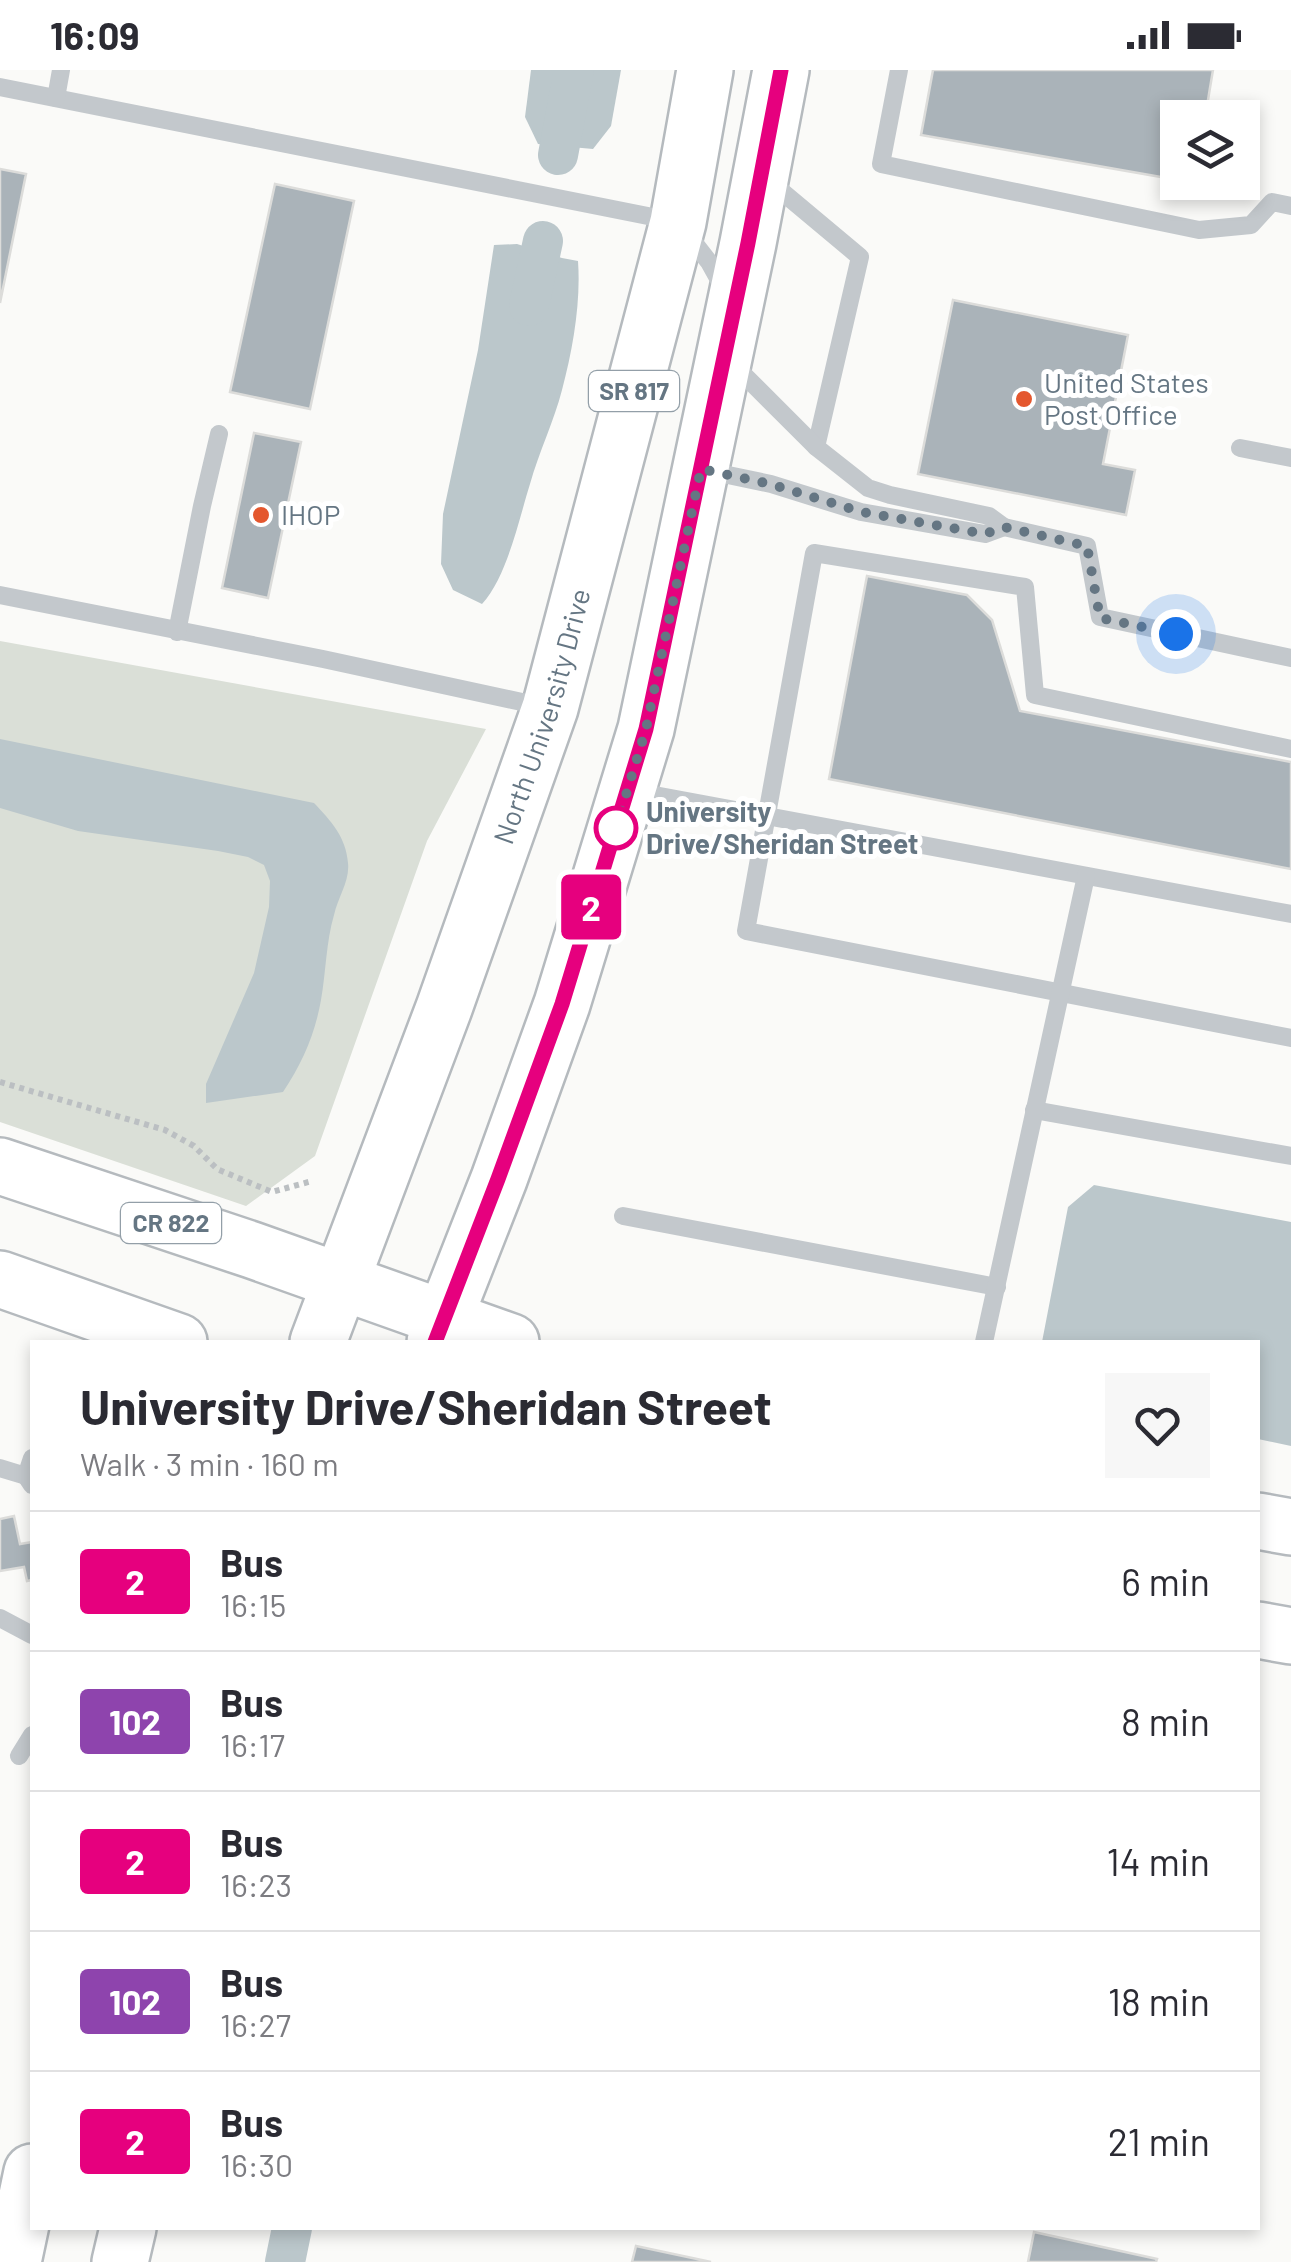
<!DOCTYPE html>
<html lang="en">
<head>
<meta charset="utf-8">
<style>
  body { margin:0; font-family:Barlow,sans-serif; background:#f7f7f7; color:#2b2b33; height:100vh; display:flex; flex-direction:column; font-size:38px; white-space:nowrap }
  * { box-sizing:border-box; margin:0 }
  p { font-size:32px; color:#7c7c81 }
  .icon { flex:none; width:55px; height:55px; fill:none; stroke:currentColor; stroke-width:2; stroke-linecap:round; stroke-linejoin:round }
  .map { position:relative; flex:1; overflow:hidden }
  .side { position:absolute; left:30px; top:1270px; width:1230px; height:890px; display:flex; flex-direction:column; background:#fff; border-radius:0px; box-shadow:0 5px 15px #0003 }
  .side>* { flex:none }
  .badge { padding:0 20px; border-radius:8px; font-size:35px; line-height:65px }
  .buttons { position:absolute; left:1160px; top:30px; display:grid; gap:20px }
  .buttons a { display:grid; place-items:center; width:100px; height:100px; border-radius:0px; background:#fff; box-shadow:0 5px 15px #0003; font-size:50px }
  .you { position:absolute; width:50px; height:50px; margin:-25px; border:8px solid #fff; border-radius:50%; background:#1a73e8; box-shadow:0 0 0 15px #1a73e833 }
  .map>.badge { position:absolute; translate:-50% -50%; box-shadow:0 0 0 5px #fff }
  .round { display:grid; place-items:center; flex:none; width:105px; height:105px; border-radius:0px; background:#f7f7f7 }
  .overview { display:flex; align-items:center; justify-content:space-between; height:170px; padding:0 50px }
  h1 { font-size:48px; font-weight:700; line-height:75px }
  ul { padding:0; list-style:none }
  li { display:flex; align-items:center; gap:30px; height:140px; padding:0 50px; border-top:2px solid #e1e1e2 }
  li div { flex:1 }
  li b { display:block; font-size:38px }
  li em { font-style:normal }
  li .badge { min-width:110px; font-weight:700; text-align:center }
  .status { display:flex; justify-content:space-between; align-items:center; height:70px; padding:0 50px; background:#fff; direction:ltr }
  .status svg { height:28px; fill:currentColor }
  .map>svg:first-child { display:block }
</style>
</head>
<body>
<div class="status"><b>16:09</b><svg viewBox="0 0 49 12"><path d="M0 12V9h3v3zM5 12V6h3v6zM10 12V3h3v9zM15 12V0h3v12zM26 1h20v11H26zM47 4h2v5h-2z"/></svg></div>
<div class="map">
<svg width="1291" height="2192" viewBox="0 0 1291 2192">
  <rect width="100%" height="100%" fill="#fafaf8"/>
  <polygon fill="#dadfd7" points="0,571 486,659 427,771 315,1086 246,1136 0,1052"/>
  <g fill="#bbc7cb">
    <polygon points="531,0 621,0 611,56 593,79 538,74 525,47"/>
    <path d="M517 174 562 188 578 191C581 232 573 279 562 320 554 351 539 382 530 414 519 449 507 507 482 534L453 520 441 494 443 444 478 280 494 175Z"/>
    <path d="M0 669 314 733C331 751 346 767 348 793 350 811 338 827 334 845 326 872 326 902 321 930 315 964 302 994 283 1022L206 1033V1014L254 903 269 837 270 811 264 795 248 787 218 781 78 761 0 738Z"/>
    <polygon points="1094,1115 1291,1152 1291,1376 1258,1369 1258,1272 1042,1272 1068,1137"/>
  </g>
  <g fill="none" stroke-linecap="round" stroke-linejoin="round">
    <g stroke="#bbc7cb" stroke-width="40">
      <polyline points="558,85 574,0"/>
      <polyline points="529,236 543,171"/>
      <polyline points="285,2192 292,2158"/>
    </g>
  </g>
  <g fill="#aab3b9" stroke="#dcdcda" stroke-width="2.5">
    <polygon points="933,0 1213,0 1205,48 1178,48 1178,110 921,65"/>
    <polygon points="0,99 26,104 0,233"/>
    <polygon points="275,114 354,131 310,339 230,322"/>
    <polygon points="953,230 1128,265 1103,394 1135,400 1126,445 918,404"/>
    <polygon points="254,363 301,372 268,528 222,518"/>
    <polygon points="867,506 967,525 992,550 1020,641 1291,692 1291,799 829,709"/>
    <polygon points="14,1446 20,1474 32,1472 32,1510 27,1511 24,1497 0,1501 0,1449"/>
    <polygon points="1034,2162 1157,2189 1156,2192 1028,2192"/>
    <polygon points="636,2176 711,2192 632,2192"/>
  </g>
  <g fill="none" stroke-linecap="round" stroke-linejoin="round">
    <g stroke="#b5babe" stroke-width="60">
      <g id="primary">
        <polyline points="0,1096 252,1180 511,1272"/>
        <polyline points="0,1209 179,1272"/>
        <path id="s1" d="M318 1272 444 938 550 638 678 152 705 0"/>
        <polyline points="435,1272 499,1109 562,934 646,659 748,173 781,0"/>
        <polyline points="1258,1451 1291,1457"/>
        <polyline points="1258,1560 1291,1566"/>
        <polyline points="13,2192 32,2102"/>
        <polyline points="120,2192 128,2158"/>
      </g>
    </g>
    <polyline stroke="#bbbfc2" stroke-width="6" stroke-dasharray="5 5" stroke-linecap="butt" points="0,1012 165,1060 194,1076 217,1099 272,1122 312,1111"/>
    <g stroke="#c3c8cc" stroke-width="18">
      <polyline points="899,0 881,94 1199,160 1251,155 1272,132 1291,136"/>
      <polyline points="0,17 678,152 709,192 724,219"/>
      <polyline points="56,28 61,0"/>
      <polyline points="768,110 860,187 816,377"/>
      <polyline points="733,294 816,377 868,418 890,425 989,446 1004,457 1087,476 1100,547 1291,588"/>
      <polyline points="1240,378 1291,388"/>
      <polyline points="704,400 771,414 861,442 985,464 1004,457"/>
      <polyline points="0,525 323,589 545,637"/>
      <polyline points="177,562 202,436 219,364"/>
      <polyline points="1291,679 1035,625 1025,517 814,483 746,861 1291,968"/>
      <polyline points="633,721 1291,844"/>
      <polyline points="1034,1040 1291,1086"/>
      <polyline points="623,1146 997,1217"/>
      <polyline points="984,1272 1086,806"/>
      <polyline points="32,1388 26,1406 32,1415"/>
      <polyline points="0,1398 26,1406"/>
      <polyline points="0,1548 32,1565"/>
      <polyline points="19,1686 32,1665"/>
    </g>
    <use href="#primary" stroke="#fff" stroke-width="55"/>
  </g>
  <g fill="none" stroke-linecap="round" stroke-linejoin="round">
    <g stroke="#fff" stroke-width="22">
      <polyline id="line" points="435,1272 498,1109 562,934 646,659 748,173 781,0"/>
    </g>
    <use href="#line" stroke="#e6007e" stroke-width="15"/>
    <polyline stroke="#657683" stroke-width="10" stroke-dasharray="0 18" points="616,758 646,659 701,399 770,414 862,442 985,464 1004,457 1087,476 1100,548 1176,564"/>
  </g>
  <g fill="#e4572e" stroke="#fff" stroke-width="4">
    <circle cx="1024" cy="329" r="10"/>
    <circle cx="261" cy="445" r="10"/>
  </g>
  <circle fill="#fff" stroke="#e6007e" stroke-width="5" cx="616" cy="758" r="20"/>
  <g text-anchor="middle" stroke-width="10" stroke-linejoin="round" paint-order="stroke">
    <g fill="#fff" stroke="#939fa8" stroke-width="2.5">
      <rect x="589" y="301" width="90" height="40" rx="8"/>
      <rect x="121" y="1133" width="100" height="40" rx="8"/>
    </g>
    <g font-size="25" font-weight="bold" fill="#657683">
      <text x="634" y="330">SR 817</text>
      <text x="171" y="1162">CR 822</text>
    </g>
    <g font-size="28" fill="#657683" stroke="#fff" text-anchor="start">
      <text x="1044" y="323">United States<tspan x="1044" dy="32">Post Office</tspan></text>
      <text x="281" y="455">IHOP</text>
    </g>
    <g font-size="28" fill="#657683" stroke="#fff">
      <text dy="10" stroke="none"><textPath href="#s1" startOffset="665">North University Drive</textPath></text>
    </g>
    <g font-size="28" font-weight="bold" fill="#657683" stroke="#fff" text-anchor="start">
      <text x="646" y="752">University<tspan x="646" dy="32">Drive/Sheridan Street</tspan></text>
    </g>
  </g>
</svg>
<div class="buttons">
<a><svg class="icon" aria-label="layers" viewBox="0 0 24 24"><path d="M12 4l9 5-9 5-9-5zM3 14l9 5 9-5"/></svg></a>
</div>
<div class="you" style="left:1176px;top:564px"></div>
<b class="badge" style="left:591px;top:837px;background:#e6007e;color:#fff">2</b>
<section class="side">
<div class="overview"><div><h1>University Drive/Sheridan Street</h1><p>Walk · 3 min · 160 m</p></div><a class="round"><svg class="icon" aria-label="heart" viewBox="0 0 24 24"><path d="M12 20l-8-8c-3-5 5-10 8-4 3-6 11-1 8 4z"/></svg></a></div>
<ul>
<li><span class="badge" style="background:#e6007e;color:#fff">2</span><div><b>Bus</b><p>16:15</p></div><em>6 min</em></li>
<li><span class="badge" style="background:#8e44ad;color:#fff">102</span><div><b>Bus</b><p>16:17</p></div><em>8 min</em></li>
<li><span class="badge" style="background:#e6007e;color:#fff">2</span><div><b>Bus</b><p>16:23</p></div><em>14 min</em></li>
<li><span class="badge" style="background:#8e44ad;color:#fff">102</span><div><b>Bus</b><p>16:27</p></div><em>18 min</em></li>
<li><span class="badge" style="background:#e6007e;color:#fff">2</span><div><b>Bus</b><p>16:30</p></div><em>21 min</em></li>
</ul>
</section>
</div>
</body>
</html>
